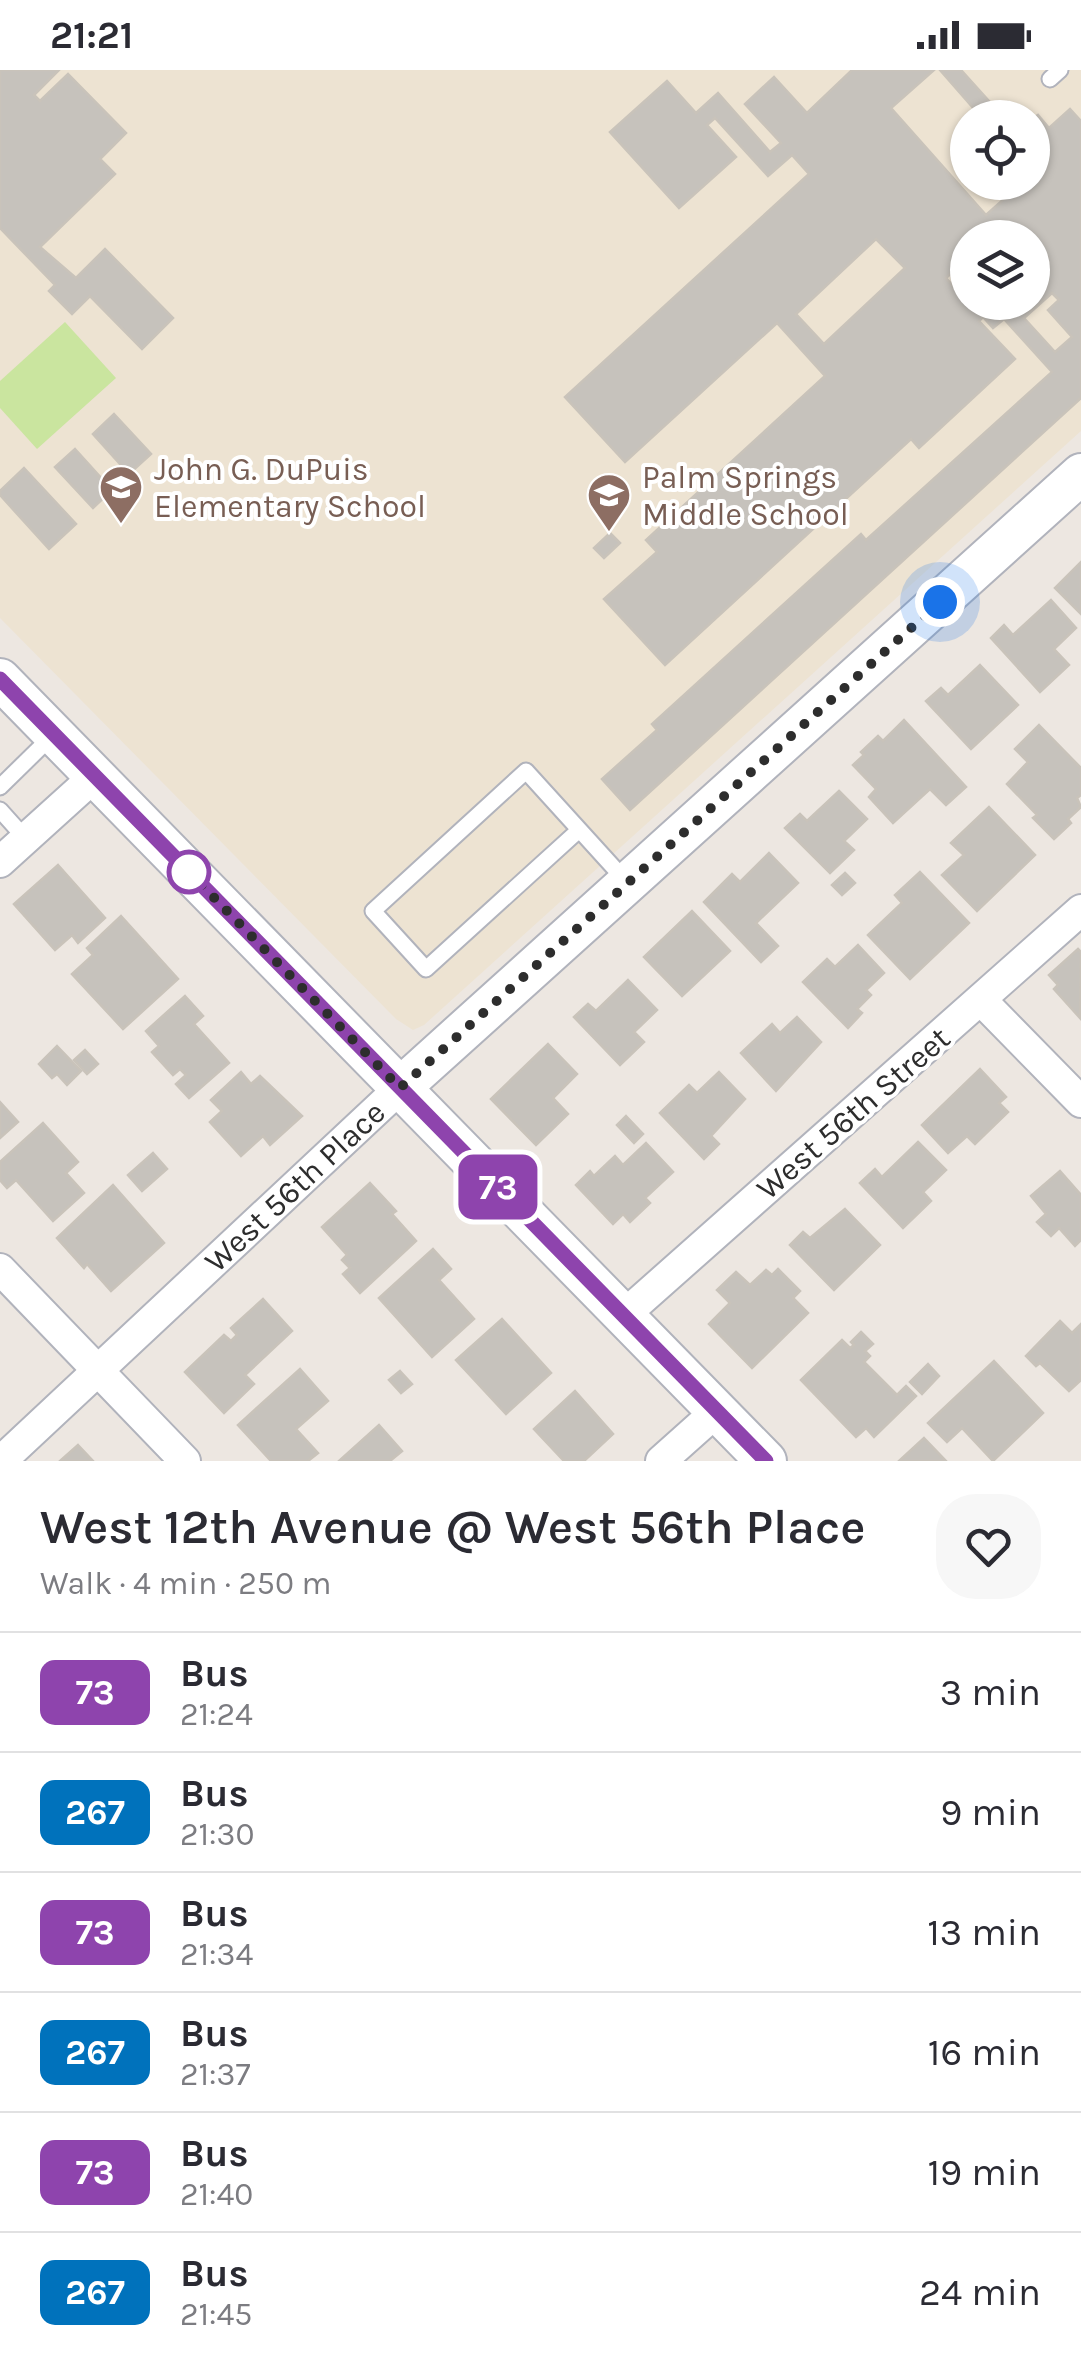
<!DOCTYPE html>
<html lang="en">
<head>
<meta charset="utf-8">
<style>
  body { margin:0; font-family:Karla,sans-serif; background:#f7f7f7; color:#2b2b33; height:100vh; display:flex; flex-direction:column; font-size:38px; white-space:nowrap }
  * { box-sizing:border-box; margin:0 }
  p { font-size:32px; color:#7c7c81 }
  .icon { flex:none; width:55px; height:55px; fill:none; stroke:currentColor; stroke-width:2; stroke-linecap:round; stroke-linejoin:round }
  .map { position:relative; height:1391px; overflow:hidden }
  .sheet { display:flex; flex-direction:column; background:#fff; flex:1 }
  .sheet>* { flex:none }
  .badge { padding:0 20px; border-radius:15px; font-size:35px; line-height:65px }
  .tools { position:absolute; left:950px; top:30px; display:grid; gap:20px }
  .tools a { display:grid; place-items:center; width:100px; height:100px; border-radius:50%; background:#fff; box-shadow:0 2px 8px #0004; font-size:50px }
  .you { position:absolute; width:50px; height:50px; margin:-25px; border:8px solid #fff; border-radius:50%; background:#1a73e8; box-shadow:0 0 0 15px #1a73e833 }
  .map>.badge { position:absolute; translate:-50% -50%; box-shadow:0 0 0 5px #fff }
  .round { display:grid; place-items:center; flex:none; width:105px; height:105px; border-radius:40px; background:#f7f7f7 }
  .head { display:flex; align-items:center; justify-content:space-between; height:170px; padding:0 40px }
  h1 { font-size:48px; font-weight:600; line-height:75px }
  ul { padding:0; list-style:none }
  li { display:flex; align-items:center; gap:30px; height:120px; padding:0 40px; border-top:2px solid #e1e1e2 }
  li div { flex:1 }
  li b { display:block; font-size:38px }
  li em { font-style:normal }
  li .badge { min-width:110px; font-weight:700; text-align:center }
  .status { display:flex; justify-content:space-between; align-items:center; height:70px; padding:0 50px; background:#fff; direction:ltr }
  .status svg { height:28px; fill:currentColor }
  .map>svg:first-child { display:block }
</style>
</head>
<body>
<div class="status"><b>21:21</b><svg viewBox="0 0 49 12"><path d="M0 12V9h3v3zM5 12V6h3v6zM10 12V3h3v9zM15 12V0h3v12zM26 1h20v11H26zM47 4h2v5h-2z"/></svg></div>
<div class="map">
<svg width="1081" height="1391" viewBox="0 0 1081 1391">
  <rect width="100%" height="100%" fill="#ede7e1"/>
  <path fill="#ede3d2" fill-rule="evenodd" d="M0 0H1081V361L424 955 413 960 396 949 0 548ZM968 48H1032V112H968ZM968 168H1032V232H968Z"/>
  <polygon fill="#cae59f" points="65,252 116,308 37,379 0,338 0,311"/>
  <g fill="#c6c2bc" stroke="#c9c3ba" stroke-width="2.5" fill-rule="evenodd">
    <polygon points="0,0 59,0 34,25 40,31 68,4 126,63 100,89 115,104 40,177 76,208 105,179 173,248 142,279 90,226 72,244 49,221 55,215 0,158"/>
    <path d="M852 0H934L891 38 986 145 1023 112H1032V49L1038 45 1049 58 1070 39 1081 51V328L630 740 602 709 657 660 652 654 861 464 866 470 1052 302 1004 249 993 258 983 247 979 251 1015 289 919 378 911 369 665 595 604 529 657 482 646 470 825 306 777 253 625 392 565 327 809 104 792 85 768 106 715 48 707 55 736 87 679 138 610 62 667 11 696 43 718 23 770 82 781 73 745 34 774 7 807 43ZM968 168H1032V205L1041 210 1032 217V232H968L946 208 968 188ZM876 169 905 198 824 274 796 244ZM1052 223 1059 230 1048 240 1072 267 1055 282 1024 248Z"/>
    <polygon points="940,0 961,0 998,41 1008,32 1023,48 982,48"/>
    <polygon points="114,344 151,384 129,404 93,364"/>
    <polygon points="75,379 112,420 93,438 55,397"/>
    <polygon points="24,398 76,454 49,479 0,425 0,421"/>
    <polygon points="610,463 620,473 604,488 594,478"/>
    <polygon points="1081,492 1081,544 1055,518"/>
    <polygon points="1051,530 1076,558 1054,579 1069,595 1040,622 991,568 1004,555 1013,565"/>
    <polygon points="980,595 1018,635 971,679 926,631 941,618 948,625"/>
    <polygon points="904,650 966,717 946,735 930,719 893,753 869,727 876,719 853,695 864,685 861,682 878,666 883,671"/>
    <polygon points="1039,655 1081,698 1081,725 1077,728 1081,737 1068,749 1071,753 1054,769 1033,748 1037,745 1007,714 1028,692 1015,679"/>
    <polygon points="839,721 867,749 844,771 854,780 830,803 785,758 800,744 807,751"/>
    <polygon points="989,737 1035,785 977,841 942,805 964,785 951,773"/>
    <polygon points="769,783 798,813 756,853 778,876 761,892 704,832 732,804 740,812"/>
    <polygon points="58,795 105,848 78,873 72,865 55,880 14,834"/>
    <polygon points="920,802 969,853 910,909 868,865 902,833 895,825"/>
    <polygon points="845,803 855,813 842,825 832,815"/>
    <polygon points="692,841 730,881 682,926 644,887"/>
    <polygon points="121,846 178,909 123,959 72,904 93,885 87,878"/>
    <polygon points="858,875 884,903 866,920 871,925 857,939 862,943 848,958 803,912 827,889 835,897"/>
    <polygon points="1078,879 1081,882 1080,948 1054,919 1058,915 1049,905"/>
    <polygon points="628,910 657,940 634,962 644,972 620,995 574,947 588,934 596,941"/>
    <polygon points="185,926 203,946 194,954 229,993 189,1028 176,1014 186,1005 180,999 173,1005 152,982 159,976 146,961"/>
    <polygon points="797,947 821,972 776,1021 741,983 772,954 780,963"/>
    <polygon points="548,974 577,1004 553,1028 568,1044 536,1075 491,1029"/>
    <polygon points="57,976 81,1001 67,1015 57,1004 52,1008 39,994"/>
    <polygon points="85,980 98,994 87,1004 74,990"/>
    <polygon points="980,999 1006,1027 999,1033 1008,1042 975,1074 967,1066 948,1083 922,1055"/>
    <polygon points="241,1002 251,1014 260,1006 302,1046 270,1075 263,1066 241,1086 210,1052 222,1041 211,1030"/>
    <polygon points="719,1002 745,1029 711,1066 719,1074 704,1089 660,1043 689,1015 697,1023"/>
    <polygon points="0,1032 18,1052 0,1068"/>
    <polygon points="626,1046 643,1064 634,1073 617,1055"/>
    <polygon points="43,1053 78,1092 66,1103 84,1123 53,1151 16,1110 7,1118 0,1110 0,1092"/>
    <polygon points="918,1072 946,1100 923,1122 931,1131 903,1158 860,1113 875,1099 882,1107"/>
    <polygon points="646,1073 673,1102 645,1128 650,1133 630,1152 623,1144 613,1154 576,1115 590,1101 594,1106 615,1086 623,1095"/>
    <polygon points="153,1083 167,1099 142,1121 128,1105"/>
    <polygon points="1060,1101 1081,1125 1081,1170 1075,1176 1059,1158 1051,1166 1037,1152 1046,1144 1031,1126"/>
    <polygon points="370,1113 396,1141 392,1144 416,1171 360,1223 343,1204 350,1198 342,1190 347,1185 322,1157"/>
    <polygon points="113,1115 164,1173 111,1221 87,1194 84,1198 57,1168"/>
    <polygon points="845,1139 880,1175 834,1220 790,1175 803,1162 810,1168"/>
    <polygon points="433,1179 451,1199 439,1210 474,1249 432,1287 379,1228"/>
    <polygon points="778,1199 800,1221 793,1228 808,1243 752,1298 709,1254 730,1233 717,1220 736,1202 750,1215 766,1200 772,1205"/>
    <polygon points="263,1229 292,1261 245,1305 254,1314 224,1343 185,1302 224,1265 231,1271 237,1265 231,1258"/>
    <polygon points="502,1249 551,1303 506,1344 456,1290"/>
    <polygon points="1060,1251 1072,1263 1081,1254 1081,1310 1069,1321 1040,1293 1036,1296 1026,1286"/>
    <polygon points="861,1262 873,1274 865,1281 870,1286 864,1292 897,1325 906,1316 916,1326 874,1367 866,1358 856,1367 801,1310 842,1270 850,1278 854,1275 851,1272"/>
    <polygon points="994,1291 1043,1343 993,1391 962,1358 947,1372 928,1353"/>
    <polygon points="928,1294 939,1306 922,1324 910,1312"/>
    <polygon points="300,1299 328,1331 296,1359 318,1383 308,1391 271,1391 238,1355"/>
    <polygon points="400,1301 412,1314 401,1323 389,1310"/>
    <polygon points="575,1321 613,1364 584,1391 564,1391 534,1359"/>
    <polygon points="379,1355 402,1381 390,1391 339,1391"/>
    <polygon points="924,1368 946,1391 899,1391"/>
    <polygon points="78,1375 93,1391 60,1391"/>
  </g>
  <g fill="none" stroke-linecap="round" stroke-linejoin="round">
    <g stroke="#b1b3bc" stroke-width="19">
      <g id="lane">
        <polyline points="1050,9 1060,0"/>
        <polyline points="0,717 54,664"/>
        <polyline points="0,740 26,769"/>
        <polyline points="579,760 426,899 373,841 526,701 625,810"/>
      </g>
    </g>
    <g stroke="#b1b3bc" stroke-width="34">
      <g id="street">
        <polyline points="0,792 95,706"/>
        <polyline points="981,930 1081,1032"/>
        <polyline points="0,1199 185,1391"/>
        <polyline points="623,1246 1081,840"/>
        <path id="s1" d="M1 1391 400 1018"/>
        <polyline points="661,1391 717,1341"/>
      </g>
    </g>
    <g stroke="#b1b3bc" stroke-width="44">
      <g id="secondary">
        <polyline points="0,609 766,1391"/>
        <polyline points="400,1018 1081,404"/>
      </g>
    </g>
    <use href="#lane" stroke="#fff" stroke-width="15"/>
    <use href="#street" stroke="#fff" stroke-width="30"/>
    <use href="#secondary" stroke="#fff" stroke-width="40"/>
  </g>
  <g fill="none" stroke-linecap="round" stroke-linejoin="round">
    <g stroke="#fff" stroke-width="22">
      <polyline id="line" points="0,609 766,1391"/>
    </g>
    <use href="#line" stroke="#8e44ad" stroke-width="15"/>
    <polyline stroke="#2d2d2d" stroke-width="10" stroke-dasharray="0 18" points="189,802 400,1018 940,532"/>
  </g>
  <defs>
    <g id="school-pin" transform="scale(2.25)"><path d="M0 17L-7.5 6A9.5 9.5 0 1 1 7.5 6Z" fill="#8d6e63" stroke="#fff"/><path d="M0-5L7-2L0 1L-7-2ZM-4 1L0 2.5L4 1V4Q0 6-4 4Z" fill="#fff"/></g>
  </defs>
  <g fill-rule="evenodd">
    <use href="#school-pin" x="121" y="417"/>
    <use href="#school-pin" x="609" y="425"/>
  </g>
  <circle fill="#fff" stroke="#8e44ad" stroke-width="5" cx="189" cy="802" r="20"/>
  <g text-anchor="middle" stroke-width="8" stroke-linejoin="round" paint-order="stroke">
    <g font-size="32" fill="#785e54" stroke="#fff" text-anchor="start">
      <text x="154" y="410">John G. DuPuis<tspan x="154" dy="37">Elementary School</tspan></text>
      <text x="642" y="418">Palm Springs<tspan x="642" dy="37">Middle School</tspan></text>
    </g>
    <g font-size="32" fill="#2d2d2d" stroke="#fff">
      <text transform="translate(853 1043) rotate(-41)" y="11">West 56th Street</text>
      <text dy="11" stroke="none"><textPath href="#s1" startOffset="402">West 56th Place</textPath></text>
    </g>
  </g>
</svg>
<div class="tools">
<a><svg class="icon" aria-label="locate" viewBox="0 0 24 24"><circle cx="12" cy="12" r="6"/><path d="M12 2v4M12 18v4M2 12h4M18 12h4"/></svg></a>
<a><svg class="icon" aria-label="layers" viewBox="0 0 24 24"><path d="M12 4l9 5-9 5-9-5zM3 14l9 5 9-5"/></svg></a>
</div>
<div class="you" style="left:940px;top:532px"></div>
<b class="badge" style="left:498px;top:1117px;background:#8e44ad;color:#fff">73</b>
</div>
<section class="sheet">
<div class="head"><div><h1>West 12th Avenue @ West 56th Place</h1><p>Walk · 4 min · 250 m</p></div><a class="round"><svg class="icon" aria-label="heart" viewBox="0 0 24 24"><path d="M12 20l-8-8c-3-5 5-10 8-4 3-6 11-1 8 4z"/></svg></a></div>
<ul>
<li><span class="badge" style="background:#8e44ad;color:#fff">73</span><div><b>Bus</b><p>21:24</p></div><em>3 min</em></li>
<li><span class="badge" style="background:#0072bc;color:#fff">267</span><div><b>Bus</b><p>21:30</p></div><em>9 min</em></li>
<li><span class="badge" style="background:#8e44ad;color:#fff">73</span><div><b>Bus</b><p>21:34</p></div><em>13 min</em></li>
<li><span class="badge" style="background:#0072bc;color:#fff">267</span><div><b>Bus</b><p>21:37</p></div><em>16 min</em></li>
<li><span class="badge" style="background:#8e44ad;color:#fff">73</span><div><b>Bus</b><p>21:40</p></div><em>19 min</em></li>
<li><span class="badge" style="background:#0072bc;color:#fff">267</span><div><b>Bus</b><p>21:45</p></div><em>24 min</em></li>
</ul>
</section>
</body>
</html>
